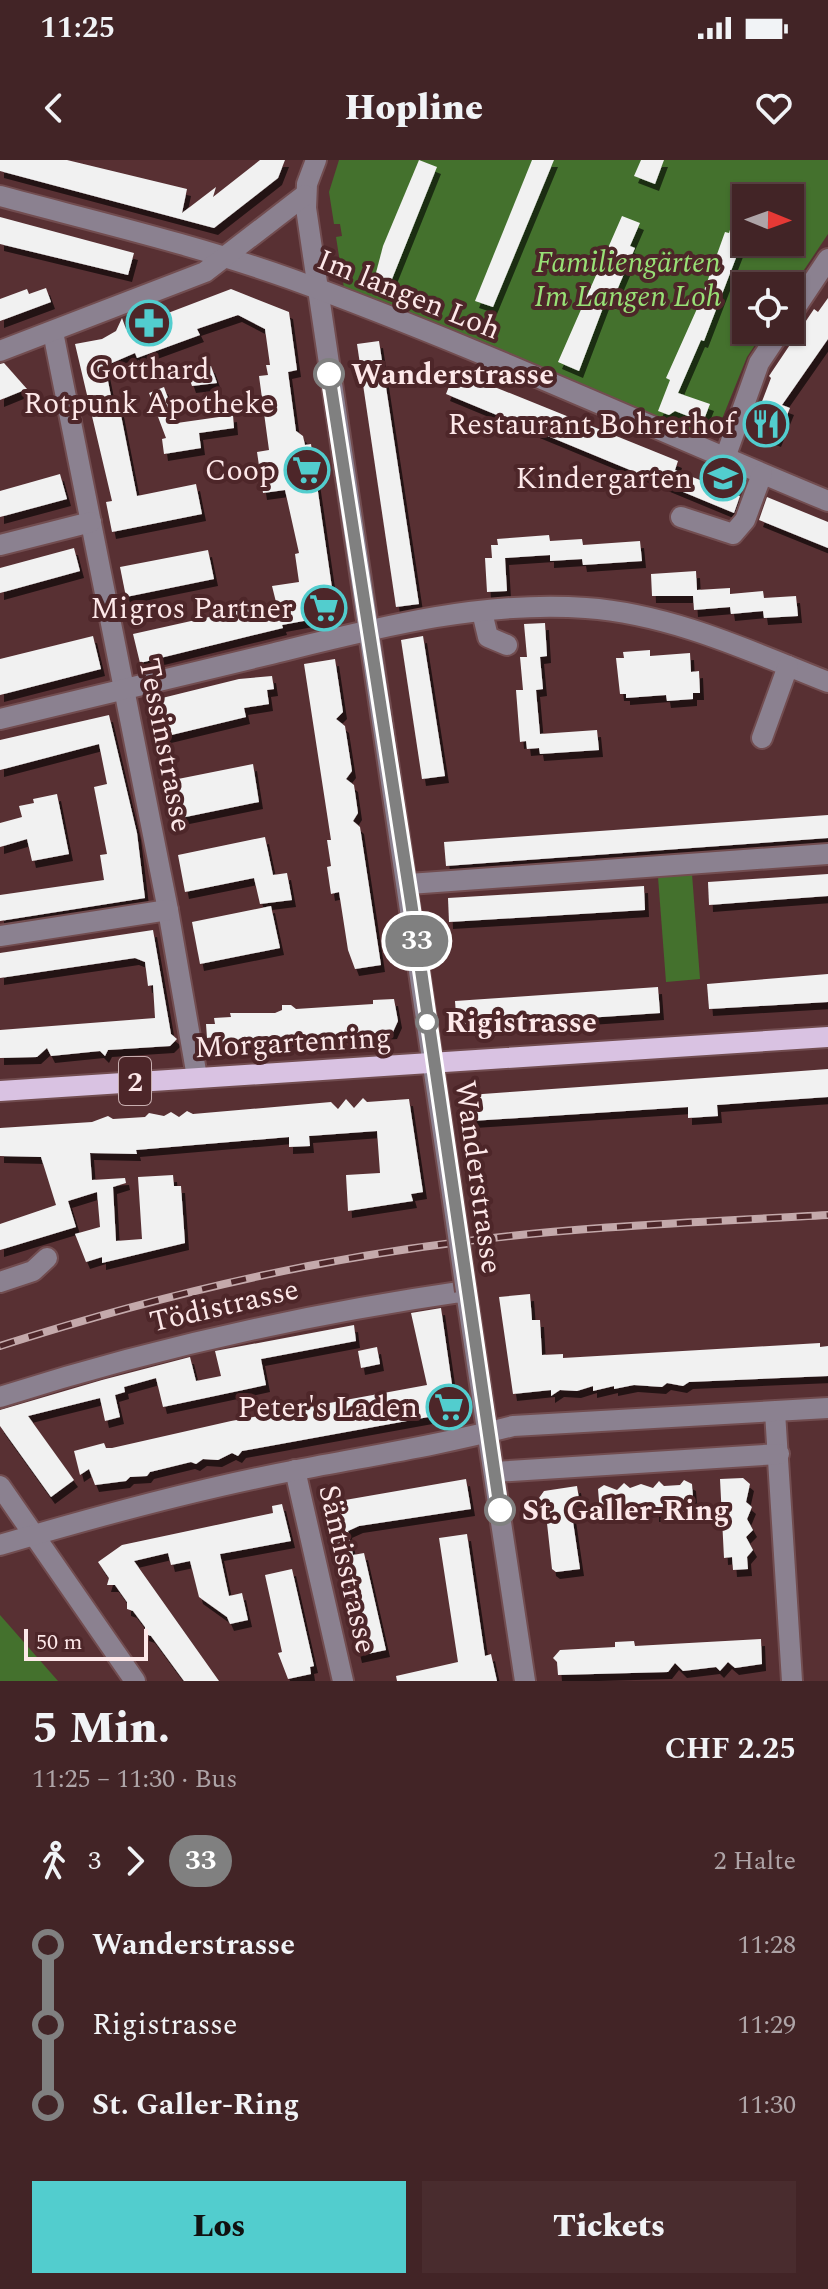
<!DOCTYPE html>
<html lang="de">
<head>
<meta charset="utf-8">
<style>
  body { margin:0; font-family:Spectral,serif; background:#492c2e; color:#f1f3f6; height:100vh; display:flex; flex-direction:column; font-size:30px; white-space:nowrap }
  * { box-sizing:border-box; margin:0 }
  p { font-size:26px; color:#aea4a7 }
  .icon { flex:none; width:44px; height:44px; fill:none; stroke:currentColor; stroke-width:2; stroke-linecap:round; stroke-linejoin:round }
  .map { position:relative; height:1521px; overflow:hidden }
  .side { display:flex; flex-direction:column; background:#422426; flex:1 }
  .side>* { flex:none }
  .badge { padding:0 16px; border-radius:26px; font-size:28px; line-height:52px }
  .needle { width:52px; rotate:91deg }
  .buttons { position:absolute; left:732px; top:24px; display:grid; gap:16px }
  .buttons a { display:grid; place-items:center; width:72px; height:72px; border-radius:0px; background:#422426; box-shadow:0 2px 6px #0004,0 0 0 2px #5a4143; font-size:40px }
  .scale { position:absolute; left:24px; bottom:20px; width:124px; box-sizing:border-box; padding-left:8px; border:4px solid #fde8e9; border-top:0; font-size:22px; line-height:28px; white-space:nowrap; color:#fde8e9; -webkit-text-stroke:6px #4d2629; paint-order:stroke }
  .map>.badge { position:absolute; translate:-50% -50%; box-shadow:0 0 0 4px #fff }
  .legs { display:flex; align-items:center; gap:12px; height:88px; padding:0 32px; font-size:26px }
  .legs p { margin-inline-start:auto }
  .overview { display:flex; align-items:center; justify-content:space-between; height:136px; padding:0 32px }
  h1 { font-size:44px; font-weight:800; line-height:60px }
  .cta { display:flex; gap:16px; margin-top:auto; padding:16px 32px }
  .cta a { flex:1; height:92px; border-radius:0px; background:#52cdce; color:#111; font-size:32px; font-weight:800; line-height:92px; text-align:center }
  .cta a+a { background:#492c2e; color:#f1f3f6 }
  ul { padding:0 32px; list-style:none }
  li { display:flex; align-items:center; gap:28px; height:80px; font-size:30px }
  li i { display:grid; place-items:center; width:12px; height:100%; margin:0 10px; background:currentColor }
  li i::after { content:''; width:20px; height:20px; margin:-10px; border:6px solid; border-radius:50%; background:#422426 }
  li p { margin-inline-start:auto }
  li:first-child i { background:linear-gradient(#0000 50%,currentColor 0) }
  li:last-child i { background:linear-gradient(currentColor 50%,#0000 0) }
  .status { display:flex; justify-content:space-between; align-items:center; height:56px; padding:0 40px; background:#422426; direction:ltr }
  .status svg { height:22px; fill:currentColor }
  header { display:flex; justify-content:space-between; align-items:center; height:104px; padding:0 32px; background:#422426; font-size:36px; font-weight:800 }
  .map>svg:first-child { display:block }
</style>
</head>
<body>
<div class="status"><b>11:25</b><svg viewBox="0 0 49 12"><path d="M0 12V9h3v3zM5 12V6h3v6zM10 12V3h3v9zM15 12V0h3v12zM26 1h20v11H26zM47 4h2v5h-2z"/></svg></div>
<header><svg class="icon" aria-label="back" viewBox="0 0 24 24"><path d="M15 5l-7 7 7 7"/></svg>Hopline<svg class="icon" aria-label="heart" viewBox="0 0 24 24"><path d="M12 20l-8-8c-3-5 5-10 8-4 3-6 11-1 8 4z"/></svg></header>
<div class="map">
<svg width="828" height="1521" viewBox="0 0 828 1521">
  <defs>
    <filter id="shadow"><feDropShadow dx="4" dy="7" stdDeviation="0" flood-color="#0009"/></filter>
  </defs>
  <rect width="100%" height="100%" fill="#583033"/>
  <g fill="#44712d" fill-rule="evenodd">
    <path d="M339 0H828V74L790 131V126H746V170H765L747 197 720 264 709 265 700 275 344 128 336 77 342 76 340 64H334L329 32ZM746 38H790V82H746Z"/>
    <polygon points="692,714 700,819 666,822 658,717"/>
    <polygon points="0,1455 58,1521 0,1521"/>
  </g>
  <g fill="#f1f1f1" filter="url(#shadow)">
    <polygon points="0,0 67,0 187,29 182,53 216,27 213,37 260,0 285,0 278,18 214,68 0,11"/>
    <polygon points="419,0 437,7 386,134 372,128 383,86"/>
    <polygon points="532,0 554,0 493,147 475,141"/>
    <polygon points="641,0 664,0 655,24 634,16"/>
    <polygon points="743,28 746,28 746,72 704,181 701,180 678,233 710,244 703,262 675,251 669,255 658,251 670,220 666,218 700,142 725,72 729,73"/>
    <polygon points="622,56 640,63 630,86 635,88 612,142 606,140 579,211 558,202"/>
    <polygon points="0,57 134,93 128,115 0,84"/>
    <polygon points="46,128 51,142 0,161 0,139 27,129 29,134"/>
    <polygon points="231,129 289,152 297,210 288,212 296,271 303,276 305,285 311,284 336,455 282,465 283,468 140,503 133,474 276,442 272,426 299,422 295,394 299,393 285,330 263,333 257,292 269,290 259,216 268,215 266,205 270,205 265,169 238,155 197,169 200,175 137,198 135,193 105,206 114,251 120,250 137,336 196,324 202,354 112,372 106,342 112,341 75,184 102,179 116,171 122,158 126,169"/>
    <polygon points="828,138 828,179 782,245 790,248 777,280 751,270 771,218 769,216 814,149 818,152"/>
    <polygon points="379,181 419,444 396,447 357,184"/>
    <polygon points="4,203 27,229 0,240 0,204"/>
    <polygon points="211,206 217,223 192,226 188,214"/>
    <polygon points="455,211 678,301 675,310 710,324 713,315 730,322 727,331 740,336 734,353 446,234"/>
    <polygon points="164,227 177,263 233,255 234,268 199,273 201,288 164,294 162,279 166,278 149,233"/>
    <polygon points="60,314 67,339 0,357 0,331"/>
    <polygon points="767,337 828,362 828,388 759,360"/>
    <polygon points="549,375 550,381 582,379 583,385 640,381 642,401 583,405 582,399 550,401 550,395 505,398 507,431 487,432 485,398 492,398 491,385 498,385 497,379"/>
    <polygon points="74,388 80,411 0,433 0,408"/>
    <polygon points="208,390 214,419 126,437 120,407"/>
    <polygon points="696,411 697,430 730,428 730,434 763,431 764,438 796,436 798,456 764,458 763,451 731,454 730,447 694,450 693,436 652,436 651,414"/>
    <polygon points="545,463 547,496 540,497 543,529 536,530 540,574 597,570 599,590 540,594 539,588 527,589 526,581 520,582 516,530 523,530 520,497 527,497 524,464"/>
    <polygon points="93,476 101,509 0,535 0,499"/>
    <polygon points="423,476 445,616 422,619 401,480"/>
    <polygon points="650,490 650,496 690,493 691,512 699,511 700,533 693,533 693,539 667,541 666,535 626,538 626,534 620,534 616,498 624,498 623,492"/>
    <polygon points="335,499 343,552 336,559 345,566 352,611 346,619 354,625 358,653 353,661 360,667 381,805 355,809 348,790 339,732 331,734 327,707 331,706 327,680 331,680 304,504"/>
    <polygon points="272,516 274,529 267,530 269,544 244,548 246,557 159,578 150,541 239,519"/>
    <polygon points="109,555 137,673 145,738 0,761 0,735 104,720 100,695 107,694 94,627 107,624 99,584 0,610 0,580"/>
    <polygon points="253,604 259,642 171,660 163,622"/>
    <polygon points="57,634 69,694 32,701 27,679 0,687 0,663 22,657 19,646 34,643 33,639"/>
    <polygon points="828,655 828,678 446,706 444,682"/>
    <polygon points="265,677 273,715 287,713 292,740 260,744 254,718 185,732 178,695"/>
    <polygon points="828,714 828,736 709,745 708,722"/>
    <polygon points="644,726 645,750 449,762 448,738"/>
    <polygon points="271,746 280,788 200,804 192,762"/>
    <polygon points="153,770 171,874 177,879 170,886 108,890 105,896 100,891 51,896 47,888 37,897 0,898 0,870 155,858 153,825 148,826 145,802 135,798 0,818 0,793"/>
    <polygon points="828,814 828,842 709,849 707,824"/>
    <polygon points="658,827 660,853 457,867 455,841"/>
    <polygon points="394,839 398,861 393,872 216,885 215,877 207,878 206,864 215,864 214,858 231,857 230,853 275,853 282,850 282,845 291,845 296,849 373,844 373,840"/>
    <polygon points="828,909 828,937 717,945 718,956 688,958 688,947 471,961 469,935"/>
    <polygon points="363,938 367,942 409,939 423,1032 411,1034 413,1041 348,1051 346,1015 380,1013 377,971 309,976 310,986 289,987 289,977 136,990 137,994 90,993 92,1020 125,1018 126,1023 113,1027 116,1081 142,1079 138,1017 173,1015 174,1026 181,1026 185,1083 102,1103 102,1097 86,1102 75,1074 100,1067 97,1032 68,1041 76,1067 0,1090 0,1064 56,1045 41,997 0,996 0,968 92,962 108,956 113,959 145,957 149,953 164,956 171,952 179,957 187,951 193,954 331,942 338,949 346,939 354,948"/>
    <polygon points="530,1134 532,1160 540,1160 542,1195 563,1194 563,1198 820,1183 820,1187 828,1186 828,1216 689,1222 683,1226 667,1223 662,1227 634,1225 614,1229 614,1226 593,1231 593,1226 577,1231 560,1230 551,1236 551,1230 513,1234 499,1137"/>
    <polygon points="441,1148 456,1252 242,1291 238,1296 232,1293 218,1300 203,1299 196,1304 191,1302 150,1312 147,1316 130,1317 126,1321 95,1325 89,1309 80,1315 74,1291 104,1283 106,1288 112,1288 231,1261 427,1225 411,1153"/>
    <polygon points="354,1165 356,1181 261,1199 266,1225 163,1247 156,1218 124,1227 125,1232 115,1235 120,1257 105,1261 100,1238 28,1256 74,1320 51,1337 0,1266 0,1250 102,1220 190,1197 196,1221 221,1216 215,1191"/>
    <polygon points="377,1187 380,1204 361,1208 358,1191"/>
    <polygon points="743,1318 750,1324 746,1342 752,1347 747,1359 753,1370 746,1377 753,1390 747,1397 748,1409 733,1410 732,1397 724,1398 720,1319"/>
    <polygon points="466,1319 471,1349 359,1366 348,1371 353,1395 364,1393 386,1490 358,1496 322,1344"/>
    <polygon points="684,1320 692,1324 694,1350 655,1355 655,1350 600,1353 598,1329 604,1325 617,1330 624,1323 630,1328 641,1324 653,1328 659,1321 664,1326 680,1325"/>
    <polygon points="577,1326 579,1339 570,1341 580,1409 556,1412 552,1409 545,1345 539,1338 544,1331"/>
    <polygon points="282,1344 291,1381 220,1394 229,1436 242,1433 248,1460 230,1464 227,1457 199,1437 190,1401 171,1405 168,1393 134,1401 219,1521 184,1521 151,1476 145,1474 145,1467 133,1451 127,1449 127,1442 115,1425 107,1425 109,1418 98,1402 122,1385 273,1353 272,1346"/>
    <polygon points="467,1374 485,1496 491,1494 497,1521 397,1521 396,1516 458,1502 439,1378"/>
    <polygon points="292,1409 314,1506 310,1507 311,1514 288,1519 278,1493 282,1492 265,1415"/>
    <polygon points="761,1479 762,1504 735,1508 728,1502 720,1511 716,1507 683,1511 675,1503 668,1512 558,1515 557,1502 553,1498 560,1490 615,1487 615,1482 634,1481 635,1486"/>
  </g>
  <g fill="none" stroke-linecap="round" stroke-linejoin="round">
    <g stroke="#724d50" stroke-width="24">
      <g id="minor">
        <polyline points="316,0 307,24 306,48 452,1034"/>
        <path d="M0 36C97 62 196 85 291 119 473 185 649 267 828 341"/>
        <polyline points="790,156 828,99"/>
        <polyline points="53,172 168,750 197,917"/>
        <polyline points="0,191 205,112 305,35"/>
        <polyline points="725,298 759,203 781,170"/>
        <polyline points="681,357 733,374 745,360 762,314"/>
        <polyline points="0,385 91,362"/>
        <polyline points="482,452 488,477 507,485"/>
        <path d="M0 559C90 538 180 516 271 494 372 469 481 440 586 448 671 454 750 491 828 522"/>
        <polyline points="762,578 788,506"/>
        <polyline points="409,724 828,694"/>
        <polyline points="0,776 168,750"/>
        <polyline points="0,1122 33,1111 47,1098"/>
        <path d="M0 1237C153 1188 307 1154 466 1131L525 1521"/>
        <polyline points="775,1252 792,1521"/>
        <polyline points="295,1310 343,1521"/>
        <polyline points="494,1312 779,1294"/>
        <polyline points="0,1326 135,1521"/>
        <path d="M0 1385C98 1356 196 1329 297 1310 369 1296 441 1285 513 1266L828 1248"/>
      </g>
    </g>
    <g stroke="#724d50" stroke-width="24">
      <polyline id="major" points="0,931 828,877"/>
    </g>
    <use href="#minor" stroke="#8b8190" stroke-width="20"/>
    <use href="#major" stroke="#d9c2e2" stroke-width="20"/>
    <g stroke="#c4a9ab" stroke-width="8">
      <path id="rail" d="M0 1186C150 1138 303 1101 460 1082 582 1066 705 1062 828 1055"/>
    </g>
    <use href="#rail" stroke="#4d2629" stroke-width="5" stroke-dasharray="15" stroke-linecap="butt"/>
    <g stroke="#724d50" stroke-width="24" stroke-linecap="butt">
      <polyline id="minor-bridge" points="452,1034 466,1131"/>
    </g>
    <use href="#minor-bridge" stroke="#8b8190" stroke-width="20"/>
  </g>
  <g fill="none" stroke-linecap="round" stroke-linejoin="round">
    <g stroke="#fff" stroke-width="18">
      <polyline id="line-1" points="329,214 411,742 500,1350"/>
    </g>
    <use href="#line-1" stroke="#808080" stroke-width="12"/>
  </g>
  <defs>
    <g id="pharmacy-ring" transform="scale(2.3)"><circle r="9.5" fill="#4d2629" stroke="#52cdce" stroke-width="1.5"/><path d="M-2-6h4v4h4v4h-4v4h-4v-4h-4v-4h4Z" fill="#52cdce"/></g>
    <g id="restaurant-ring" transform="scale(2.3)"><circle r="9.5" fill="#4d2629" stroke="#52cdce" stroke-width="1.5"/><path d="M-5-6h1v4h1v-4h1v4h1v-4h1v5L-1.5 .5V6h-2V.5L-5-1ZM5-6V6H3V1.5H1.5Q1.5-4 5-6Z" fill="#52cdce"/></g>
    <g id="supermarket-ring" transform="scale(2.3)"><circle r="9.5" fill="#4d2629" stroke="#52cdce" stroke-width="1.5"/><path d="M-6-5.5h2.5l.6 2H6L4.5 2H-2.5L-4.4-4H-6ZM-1.5 3.2a1.3 1.3 0 1 0 .1 0ZM3 3.2a1.3 1.3 0 1 0 .1 0Z" fill="#52cdce"/></g>
    <g id="school-ring" transform="scale(2.3)"><circle r="9.5" fill="#4d2629" stroke="#52cdce" stroke-width="1.5"/><path d="M0-5L7-2L0 1L-7-2ZM-4 1L0 2.5L4 1V4Q0 6-4 4Z" fill="#52cdce"/></g>
  </defs>
  <g fill-rule="evenodd">
    <use href="#pharmacy-ring" x="149" y="163"/>
    <use href="#restaurant-ring" x="766" y="264"/>
    <use href="#supermarket-ring" x="307" y="310"/>
    <use href="#school-ring" x="723" y="318"/>
    <use href="#supermarket-ring" x="324" y="448"/>
    <use href="#supermarket-ring" x="449" y="1247"/>
  </g>
  <g fill="#fff" stroke="#808080" stroke-width="4">
    <circle cx="329" cy="214" r="14"/>
    <circle cx="427" cy="862" r="10"/>
    <circle cx="500" cy="1350" r="14"/>
  </g>
  <g text-anchor="middle" stroke-width="8" stroke-linejoin="round" paint-order="stroke">
    <rect fill="#4d2629" stroke="#c8aeaf" stroke-width="2" x="119" y="897" width="32" height="48" rx="6"/>
    <g font-size="28" font-weight="bold" fill="#fde8e9">
      <text x="135" y="931">2</text>
    </g>
    <g font-size="30" font-style="italic" fill="#98e076" stroke="#4d2629">
      <text x="628" y="112">Familiengärten<tspan x="628" dy="34">Im Langen Loh</tspan></text>
    </g>
    <g font-size="30" fill="#fde8e9" stroke="#4d2629">
      <text transform="translate(409 134) rotate(22)" y="10">Im langen Loh</text>
      <text transform="translate(166 585) rotate(79)" y="10">Tessinstrasse</text>
      <text transform="translate(293 882) rotate(-3)" y="10">Morgartenring</text>
      <text transform="translate(479 1017) rotate(82)" y="10">Wanderstrasse</text>
      <text transform="translate(224 1145) rotate(-13)" y="10">Tödistrasse</text>
      <text transform="translate(348 1409) rotate(77)" y="10">Säntisstrasse</text>
    </g>
    <g font-size="30" fill="#fde8e9" stroke="#4d2629" text-anchor="end">
      <text x="149" y="219" text-anchor="middle">Gotthard<tspan x="149" dy="34">Rotpunk Apotheke</tspan></text>
      <text x="735" y="274">Restaurant Bohrerhof</text>
      <text x="276" y="320">Coop</text>
      <text x="692" y="328">Kindergarten</text>
      <text x="293" y="458">Migros Partner</text>
      <text x="418" y="1257">Peter's Laden</text>
    </g>
    <g font-size="30" font-weight="bold" fill="#fde8e9" stroke="#4d2629" text-anchor="start">
      <text x="351" y="224">Wanderstrasse</text>
      <text x="445" y="872">Rigistrasse</text>
      <text x="522" y="1360">St. Galler-Ring</text>
    </g>
  </g>
</svg>
<div class="buttons">
<a><svg class="needle" viewBox="-14 -14 28 28"><path d="M0-13l5 13h-10z" fill="#e53935"/><path d="M0 13l5-13h-10z" fill="#aea4a7"/></svg></a>
<a><svg class="icon" aria-label="locate" viewBox="0 0 24 24"><circle cx="12" cy="12" r="6"/><path d="M12 2v4M12 18v4M2 12h4M18 12h4"/></svg></a>
</div>
<div class="scale">50 m</div>
<b class="badge" style="left:417px;top:781px;background:#808080;color:#fff">33</b>
</div>
<section class="side">
<div class="overview"><div><h1>5 Min.</h1><p>11:25 – 11:30 · Bus</p></div><b>CHF 2.25</b></div>
<div class="legs"><svg class="icon" aria-label="walk" viewBox="0 0 24 24"><circle cx="13" cy="4" r="2"/><path d="M13 8l-2 6 4 7M11 14l-3 7M7 12l3-4h3l4 4"/></svg>3<svg class="icon" aria-label="forward" viewBox="0 0 24 24"><path d="M9 5l7 7-7 7"/></svg><b class="badge" style="background:#808080;color:#fff">33</b><p>2 Halte</p></div>
<ul>
<li><i style="color:#808080"></i><b>Wanderstrasse</b><p>11:28</p></li>
<li><i style="color:#808080"></i><span>Rigistrasse</span><p>11:29</p></li>
<li><i style="color:#808080"></i><b>St. Galler-Ring</b><p>11:30</p></li>
</ul>
<div class="cta"><a>Los</a><a>Tickets</a></div>
</section>
</body>
</html>
